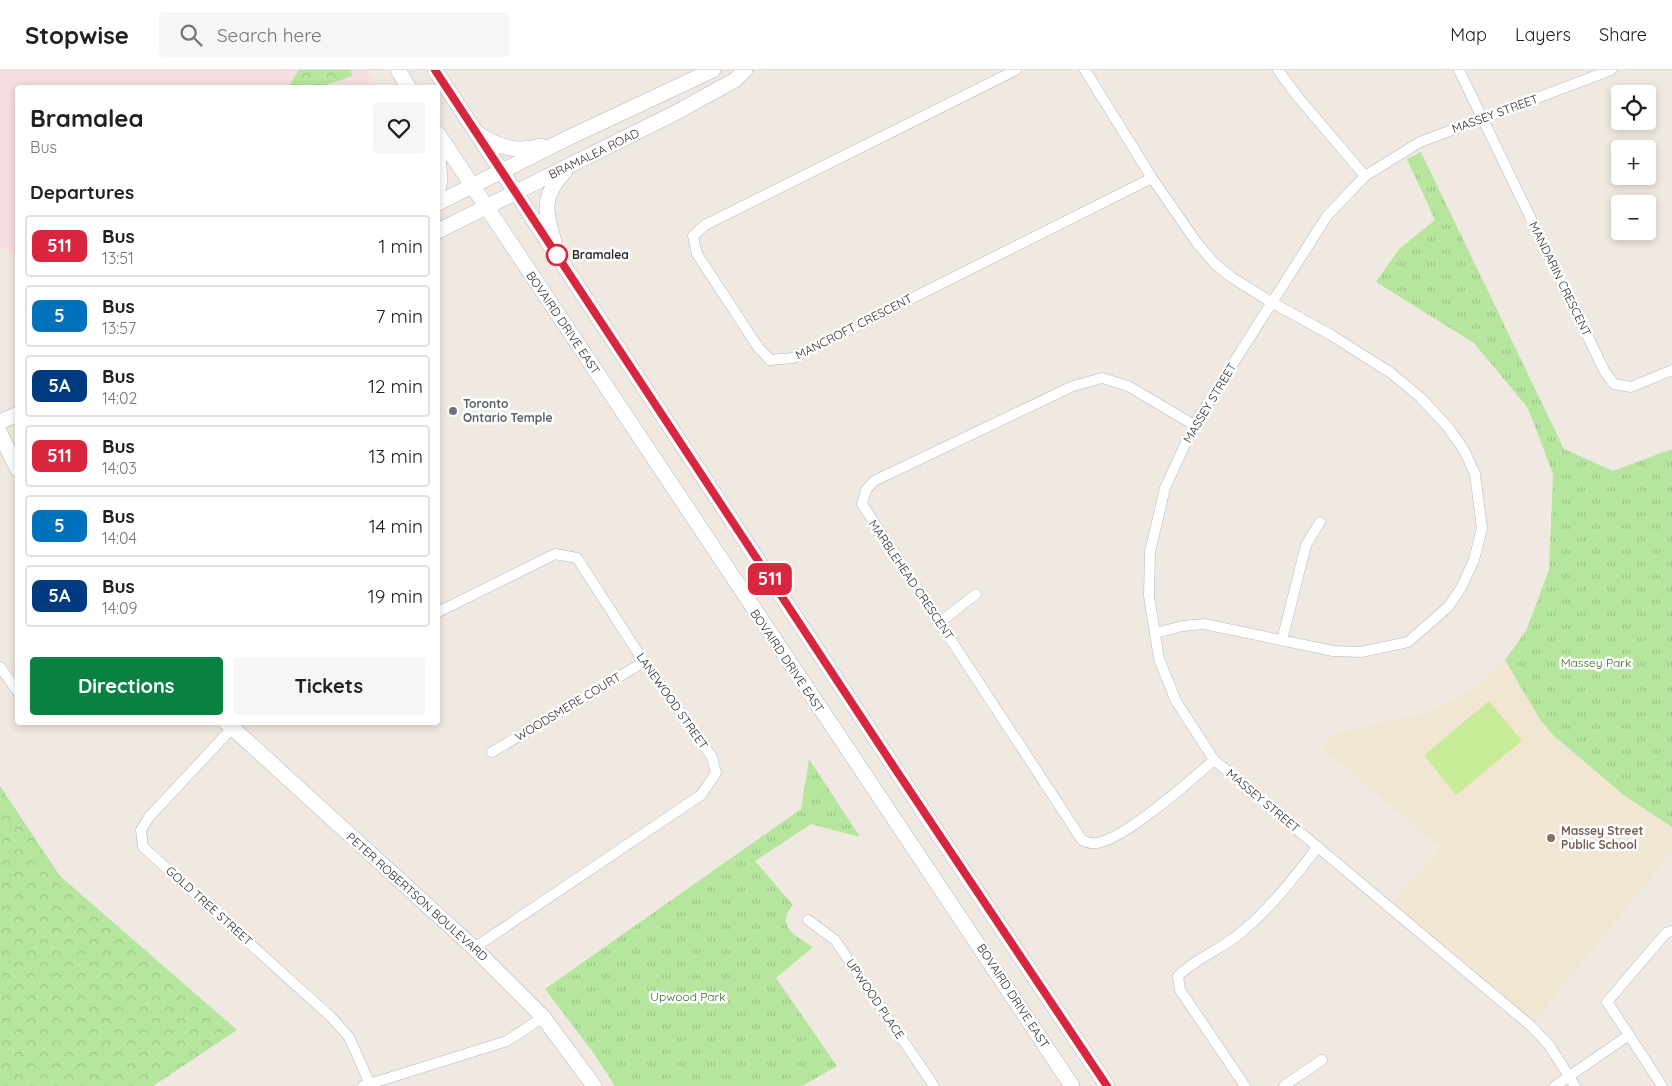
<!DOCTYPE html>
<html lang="en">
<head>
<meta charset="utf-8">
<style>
  body { margin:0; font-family:Quicksand,sans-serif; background:#f6f6f6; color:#202124; height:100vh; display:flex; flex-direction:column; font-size:19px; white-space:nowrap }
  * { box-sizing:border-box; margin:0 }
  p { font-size:16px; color:#757577 }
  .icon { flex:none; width:28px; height:28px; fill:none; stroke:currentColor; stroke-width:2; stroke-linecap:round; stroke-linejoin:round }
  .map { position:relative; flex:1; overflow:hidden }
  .drawer { position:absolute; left:15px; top:15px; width:425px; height:640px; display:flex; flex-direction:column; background:#fff; border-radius:5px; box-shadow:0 2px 8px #0003 }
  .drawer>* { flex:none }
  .badge { padding:0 10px; border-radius:8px; font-size:18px; line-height:32px }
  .buttons { position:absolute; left:1611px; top:15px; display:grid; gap:10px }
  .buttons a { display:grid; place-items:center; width:45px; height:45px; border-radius:5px; background:#fff; box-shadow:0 2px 8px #0003; font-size:25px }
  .map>.badge { position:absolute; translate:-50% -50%; box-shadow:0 0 0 2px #fff }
  h2 { padding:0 15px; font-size:19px; line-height:45px }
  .round { display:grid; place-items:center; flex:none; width:52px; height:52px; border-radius:5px; background:#f6f6f6 }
  .head { display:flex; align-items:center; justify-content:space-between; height:85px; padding:0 15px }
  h1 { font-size:24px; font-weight:700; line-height:38px }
  .button { display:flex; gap:10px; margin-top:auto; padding:10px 15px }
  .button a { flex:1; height:58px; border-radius:5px; background:#0b8043; color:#fff; font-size:20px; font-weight:700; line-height:58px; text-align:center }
  .button a+a { background:#f6f6f6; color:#202124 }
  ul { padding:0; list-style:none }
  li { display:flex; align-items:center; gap:15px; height:62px; margin:0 10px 8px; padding:0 5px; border:2px solid #e0e0e0; border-radius:5px }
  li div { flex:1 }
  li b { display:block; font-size:19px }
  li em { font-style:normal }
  li .badge { min-width:55px; font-weight:700; text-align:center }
  header { display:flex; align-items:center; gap:30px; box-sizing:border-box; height:70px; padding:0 25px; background:#fff; border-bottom:1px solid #e0e0e0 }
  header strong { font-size:24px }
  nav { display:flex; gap:28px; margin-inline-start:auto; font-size:18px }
  .search { width:350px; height:45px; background:#f6f6f6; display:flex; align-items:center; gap:12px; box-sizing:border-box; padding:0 18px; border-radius:5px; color:#757577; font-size:19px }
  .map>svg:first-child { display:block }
</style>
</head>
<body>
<header>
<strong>Stopwise</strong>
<div class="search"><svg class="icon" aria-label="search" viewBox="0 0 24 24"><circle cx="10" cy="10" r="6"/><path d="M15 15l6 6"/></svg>Search here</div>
<nav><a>Map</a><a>Layers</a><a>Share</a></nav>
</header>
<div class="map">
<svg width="1672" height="1016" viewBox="0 0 1672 1016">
  <defs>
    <pattern id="forest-crowns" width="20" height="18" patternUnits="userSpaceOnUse" patternTransform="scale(1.25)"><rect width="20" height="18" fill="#b6e59e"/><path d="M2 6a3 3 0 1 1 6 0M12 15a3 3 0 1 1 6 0" fill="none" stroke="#9dc588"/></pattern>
    <pattern id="park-tufts" width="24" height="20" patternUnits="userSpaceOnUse" patternTransform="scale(1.25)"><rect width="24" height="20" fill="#b6e59e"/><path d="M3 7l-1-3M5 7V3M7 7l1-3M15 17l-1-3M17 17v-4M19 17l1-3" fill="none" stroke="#9dc588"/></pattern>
  </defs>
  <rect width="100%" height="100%" fill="#efe9e1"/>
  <polygon fill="#f0e6d1" points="1505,590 1541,651 1554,666 1625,726 1672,757 1672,782 1531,956 1393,832 1441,778 1322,678 1335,663 1431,642 1482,613"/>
  <polygon fill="#f5dfe0" points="0,0 367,0 378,17 18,18 17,189 6,177 0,180"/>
  <g fill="url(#forest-crowns)">
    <polygon points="299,0 351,0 352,6 321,17 288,17"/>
    <polygon points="0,716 60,806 237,960 153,1016 0,1016"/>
  </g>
  <g fill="url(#park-tufts)">
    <polygon points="1421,82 1564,379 1613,401 1672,379 1672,757 1625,726 1554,666 1541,651 1505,590 1526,561 1549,500 1553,404 1528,338 1474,273 1376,212 1399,179 1435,150 1407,89"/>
    <path d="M809 689 860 767 811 754 755 791 793 835C775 856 796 867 813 877L776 908 837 996 802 1016H615L595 985 545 919 801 739Z"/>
  </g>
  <polygon fill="#c9ec9a" points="1489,631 1522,671 1456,725 1424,685"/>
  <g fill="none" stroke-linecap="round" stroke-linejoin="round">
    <g stroke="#b4b7c1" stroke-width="11">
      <g id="street">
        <polyline points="1016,0 705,155 693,166 697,184 758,277 770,290 793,288 1152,108"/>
        <polyline points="1085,0 1152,108 1197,173 1215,194 1231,207 1271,232 1331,265 1391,303 1421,328 1447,356 1464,380 1475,404 1482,458 1474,490 1461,518 1448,537 1408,572 1361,582 1333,581 1204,554 1183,556 1155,563"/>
        <polyline points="1278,0 1297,26 1365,106"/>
        <polyline points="1459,0 1605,302 1614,314 1631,317 1672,300"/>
        <path d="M1194 355 1128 316 1112 311 1102 308 1073 316 874 411 866 420 862 434 1082 770C1086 772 1092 774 1097 773 1125 769 1190 711 1214 690"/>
        <polyline points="438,542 555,484 577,488 644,592 712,687 716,703 701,725 474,878"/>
        <polyline points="939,553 976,524"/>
        <polyline points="1282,570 1306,475 1320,452"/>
        <polyline points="0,597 18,622"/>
        <polyline points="236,654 149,747 141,760 143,777 331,947 349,967 370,1014"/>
        <polyline points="492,682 644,592"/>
        <polyline points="808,850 835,870 934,1016"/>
        <polyline points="1629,965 1662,1016"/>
        <polyline points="363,1016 507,971 543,947"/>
        <path d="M1245 1016 1180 920 1178 906C1195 889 1219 880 1238 865 1270 840 1293 808 1318 777"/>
        <polyline points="1284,1016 1322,990"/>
        <polyline points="1555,1016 1629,965 1607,932 1666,863 1672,861"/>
        <polyline points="1575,1016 1549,975 1531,956 1214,690 1176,631 1159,589 1149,526 1150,482 1165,418 1194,355 1327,146 1365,106 1420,72 1611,0"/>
      </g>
    </g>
    <g stroke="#b4b7c1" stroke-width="16">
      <g id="secondary">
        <polyline points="398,0 409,18"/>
        <polyline points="435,0 923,741 1107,1016"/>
        <polyline points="438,64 1072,1016"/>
        <path d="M478 64C499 77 516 83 541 76"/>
        <polyline points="438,84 440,110 438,120"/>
        <polyline points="438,133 568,68 713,0"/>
        <polyline points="438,161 675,43 735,10 745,0"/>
        <path d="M554 171C544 140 542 126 565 101"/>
        <polyline points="0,352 18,344"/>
        <polyline points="0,363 18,400"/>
        <polyline points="226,652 474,878 543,947 594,1016"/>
      </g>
    </g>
    <use href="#street" stroke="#fff" stroke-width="10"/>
    <use href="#secondary" stroke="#fff" stroke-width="15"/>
  </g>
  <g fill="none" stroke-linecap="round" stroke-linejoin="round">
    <g stroke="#fff" stroke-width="11">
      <polyline id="line" points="435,0 892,694 1107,1016"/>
    </g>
    <use href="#line" stroke="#d7263d" stroke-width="8"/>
  </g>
  <circle fill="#fff" stroke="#d7263d" stroke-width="2.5" cx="557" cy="185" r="10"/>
  <circle fill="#6b7280" stroke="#fff" stroke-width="2" cx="453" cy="341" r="5"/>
  <circle fill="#8d6e63" stroke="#fff" stroke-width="2" cx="1551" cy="768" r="5"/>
  <g text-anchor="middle" stroke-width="5" stroke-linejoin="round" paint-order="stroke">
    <g font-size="12" fill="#2e2e2e" stroke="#fff">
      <text transform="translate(1495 44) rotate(-20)" y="4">MASSEY STREET</text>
      <text transform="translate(594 84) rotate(-26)" y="4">BRAMALEA ROAD</text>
      <text transform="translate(1560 209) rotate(64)" y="4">MANDARIN CRESCENT</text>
      <text transform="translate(563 253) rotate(56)" y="4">BOVAIRD DRIVE EAST</text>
      <text transform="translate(854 257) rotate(-27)" y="4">MANCROFT CRESCENT</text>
      <text transform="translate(1210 333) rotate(-59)" y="4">MASSEY STREET</text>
      <text transform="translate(911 510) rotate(56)" y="4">MARBLEHEAD CRESCENT</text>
      <text transform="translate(787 591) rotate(56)" y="4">BOVAIRD DRIVE EAST</text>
      <text transform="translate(672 631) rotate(55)" y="4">LANEWOOD STREET</text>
      <text transform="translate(568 637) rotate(-31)" y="4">WOODSMERE COURT</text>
      <text transform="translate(1263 731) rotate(40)" y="4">MASSEY STREET</text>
      <text transform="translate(417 827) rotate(42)" y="4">PETER ROBERTSON BOULEVARD</text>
      <text transform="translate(209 836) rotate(42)" y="4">GOLD TREE STREET</text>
      <text transform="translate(1013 926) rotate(57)" y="4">BOVAIRD DRIVE EAST</text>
      <text transform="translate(875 929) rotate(56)" y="4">UPWOOD PLACE</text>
    </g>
    <g font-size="12" font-weight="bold" fill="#2e2e2e" stroke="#fff" text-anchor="start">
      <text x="572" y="189">Bramalea</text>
    </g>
    <g font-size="12" font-weight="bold" fill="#5b616d" stroke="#fff" text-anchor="start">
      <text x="463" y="338">Toronto<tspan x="463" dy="14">Ontario Temple</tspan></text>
    </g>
    <g font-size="12" fill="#2c6e1b" stroke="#fff">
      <text x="1596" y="597">Massey Park</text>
      <text x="688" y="931">Upwood Park</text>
    </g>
    <g font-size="12" font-weight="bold" fill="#785e54" stroke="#fff" text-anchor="start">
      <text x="1561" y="765">Massey Street<tspan x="1561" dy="14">Public School</tspan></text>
    </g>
  </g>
</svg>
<div class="buttons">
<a><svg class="icon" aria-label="locate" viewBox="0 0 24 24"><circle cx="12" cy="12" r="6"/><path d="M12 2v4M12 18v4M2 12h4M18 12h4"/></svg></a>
<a>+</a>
<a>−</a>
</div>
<b class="badge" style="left:770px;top:509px;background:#d7263d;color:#fff">511</b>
<section class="drawer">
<div class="head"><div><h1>Bramalea</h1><p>Bus</p></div><a class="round"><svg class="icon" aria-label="heart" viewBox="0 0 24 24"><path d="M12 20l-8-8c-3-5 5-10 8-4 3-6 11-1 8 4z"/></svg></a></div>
<h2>Departures</h2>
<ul>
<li><span class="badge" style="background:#d7263d;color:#fff">511</span><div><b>Bus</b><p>13:51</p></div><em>1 min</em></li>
<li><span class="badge" style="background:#0072bc;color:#fff">5</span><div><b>Bus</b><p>13:57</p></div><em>7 min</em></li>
<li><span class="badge" style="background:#003b80;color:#fff">5A</span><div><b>Bus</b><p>14:02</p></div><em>12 min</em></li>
<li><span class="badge" style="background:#d7263d;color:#fff">511</span><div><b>Bus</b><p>14:03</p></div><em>13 min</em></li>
<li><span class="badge" style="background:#0072bc;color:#fff">5</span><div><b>Bus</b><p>14:04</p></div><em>14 min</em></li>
<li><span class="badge" style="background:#003b80;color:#fff">5A</span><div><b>Bus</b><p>14:09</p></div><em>19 min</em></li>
</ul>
<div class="button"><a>Directions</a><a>Tickets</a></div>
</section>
</div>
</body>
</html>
